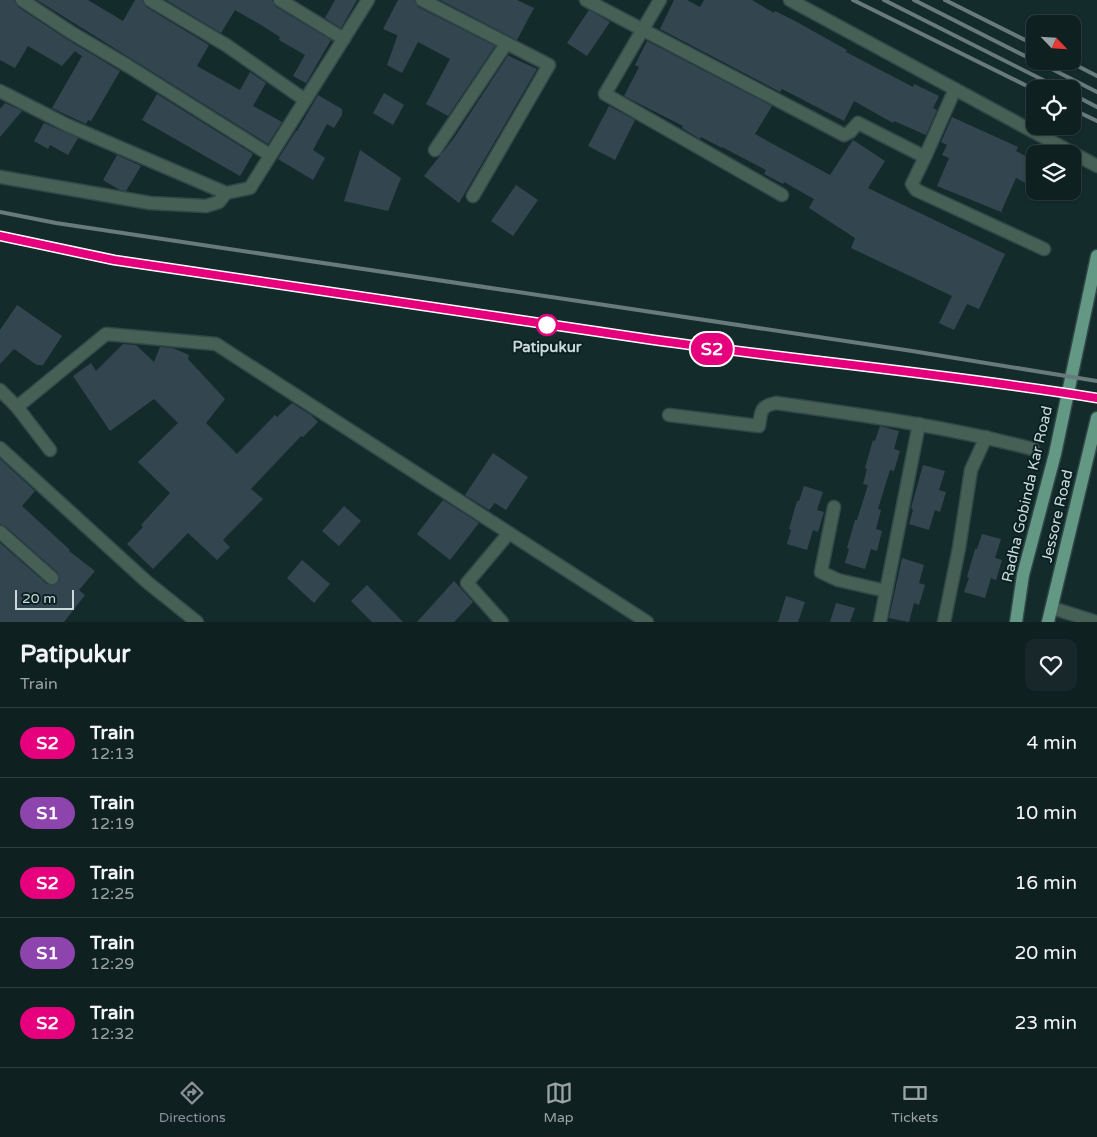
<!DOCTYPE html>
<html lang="en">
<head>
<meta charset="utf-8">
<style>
  body { margin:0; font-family:"Varela Round",sans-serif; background:#18282a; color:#f1f3f6; height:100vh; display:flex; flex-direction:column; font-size:19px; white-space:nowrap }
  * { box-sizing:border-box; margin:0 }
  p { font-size:16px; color:#9ba3a5 }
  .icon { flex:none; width:28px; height:28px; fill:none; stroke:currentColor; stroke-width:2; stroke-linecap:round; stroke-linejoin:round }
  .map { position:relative; height:622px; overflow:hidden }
  .side { display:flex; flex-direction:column; background:#0f2021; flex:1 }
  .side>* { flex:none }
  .badge { padding:0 10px; border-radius:16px; font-size:18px; line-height:32px }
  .needle { width:32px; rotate:115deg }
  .buttons { position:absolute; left:1026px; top:15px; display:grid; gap:10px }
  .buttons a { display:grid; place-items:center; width:55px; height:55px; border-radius:10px; background:#0f2021; box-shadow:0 1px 4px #0004,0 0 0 1px #2f3e3f; font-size:25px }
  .scale { position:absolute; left:15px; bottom:12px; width:59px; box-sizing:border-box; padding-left:5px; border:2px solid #ccd9da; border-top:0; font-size:14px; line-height:18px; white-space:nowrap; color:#ccd9da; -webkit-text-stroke:4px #0a2123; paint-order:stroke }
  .map>.badge { position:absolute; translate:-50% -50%; box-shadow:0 0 0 2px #fff }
  .round { display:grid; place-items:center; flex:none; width:52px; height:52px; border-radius:10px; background:#18282a }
  .headline { display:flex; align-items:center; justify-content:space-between; height:85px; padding:0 20px }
  h1 { font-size:24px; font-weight:700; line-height:38px }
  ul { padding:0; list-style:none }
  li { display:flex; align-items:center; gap:15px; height:70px; padding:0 20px; border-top:1px solid #2f3e3f }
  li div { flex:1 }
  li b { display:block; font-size:19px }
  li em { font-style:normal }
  li .badge { min-width:55px; font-weight:700; text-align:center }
  .dock { display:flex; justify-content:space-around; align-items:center; height:70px; border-top:1px solid #2f3e3f; background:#0f2021; font-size:14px; color:#9ba3a5 }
  .dock a { display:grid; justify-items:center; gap:2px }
  .dock .selected { color:#8c9099 }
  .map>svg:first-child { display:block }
</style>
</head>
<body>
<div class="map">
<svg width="1097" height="622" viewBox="0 0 1097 622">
  <rect width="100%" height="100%" fill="#142b2c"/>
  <g fill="#334650">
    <polygon points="0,0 14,0 18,7 68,40 120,71 91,121 88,120 86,124 52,108 82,56 75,51 62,66 28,46 15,68 0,60"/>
    <polygon points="37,0 88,0 123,21 135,0 142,0 146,7 209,45 197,66 240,90 250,72 266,83 253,106 282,122 268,144"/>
    <polygon points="166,0 272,0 276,7 331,40 306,83 293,76 305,55 279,40 280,37 261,25 235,10 221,33"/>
    <polygon points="335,0 357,0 341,28 325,18"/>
    <polygon points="398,0 414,0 418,7 495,46 448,116 426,104 450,59 418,42 402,73 387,65 397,37 397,35 383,29"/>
    <polygon points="440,0 517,0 534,8 517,40"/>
    <polygon points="674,0 687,0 700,7 704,0 752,0 774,13 775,11 795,21 847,50 846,52 913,87 914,84 939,96 933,108 937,110 926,135 894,121 893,123 854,101 844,121 782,89 780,92 660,29"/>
    <polygon points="589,10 610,22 587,56 567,43"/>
    <polygon points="647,41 772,106 755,134 771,143 830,175 853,140 885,161 868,188 1005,254 979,309 967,304 954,330 939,323 952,296 851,248 855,238 809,208 814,199 784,182 783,184 764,174 766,170 722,147 722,148 701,137 700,139 682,128 683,126 624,96 639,67 635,65"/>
    <polygon points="509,54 509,56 537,69 459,203 424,176 454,138"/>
    <polygon points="384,93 404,105 393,125 373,113"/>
    <polygon points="157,94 253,154 240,176 142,120"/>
    <polygon points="318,95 342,109 342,115 334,128 327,124 313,150 325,158 313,180 278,159 296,131 297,131"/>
    <polygon points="5,103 22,111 0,137 0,109"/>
    <polygon points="609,106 635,120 615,160 588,146"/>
    <polygon points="952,117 1018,147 1016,151 1035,161 1035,188 1016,178 1001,212 937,186 949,158 942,155 947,145 941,142"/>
    <polygon points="44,123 78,138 68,155 50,145 48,149 34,141"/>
    <polygon points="360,150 401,178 388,211 344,201"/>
    <polygon points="117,155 141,166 126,191 120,190 103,180"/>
    <polygon points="516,185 538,200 513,236 491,221"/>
    <polygon points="17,305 62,336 43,365 37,365 14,349 0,364 0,330"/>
    <polygon points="123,344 136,345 154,362 160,347 173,348 189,355 188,359 225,399 206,423 237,454 275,415 277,417 292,403 311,415 318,422 303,437 301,436 251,489 263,499 223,540 230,547 217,560 188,533 153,569 127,544 143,527 141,525 170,493 138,462 178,423 154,399 110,431 73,376 91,363 96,371"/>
    <polygon points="880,426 899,431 894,449 900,451 894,471 890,470 878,509 881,510 876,529 882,531 877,551 871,549 865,569 845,563 849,549 847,548 855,520 857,520 868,485 863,484 867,469 865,468 873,440 875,441"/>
    <polygon points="493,453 528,477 506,510 495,503 489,510 465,495"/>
    <polygon points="0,459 35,491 22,506 70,550 69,551 95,571 79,590 85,595 64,622 0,622 0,543 47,584 55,585 60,579 57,572 5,526 0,524"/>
    <polygon points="923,465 945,471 939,490 946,492 940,512 935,510 929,530 909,524 913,510 911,508"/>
    <polygon points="804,486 823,492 817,510 824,512 818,532 813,530 807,550 787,544 791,530 789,529 797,501 799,501"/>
    <polygon points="443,500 479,523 450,560 417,534"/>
    <polygon points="344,506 361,521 339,546 322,531"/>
    <polygon points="982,534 1001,539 995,558 1002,560 996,580 991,578 985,598 964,592 969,578 967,577 975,549 977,549"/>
    <polygon points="902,558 924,565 919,583 925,585 919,605 914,603 909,622 889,618"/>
    <polygon points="302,560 330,584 314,603 287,578"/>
    <polygon points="454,581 473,602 454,622 417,622"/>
    <polygon points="367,585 403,622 372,622 351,601"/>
    <polygon points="786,596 805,602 798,622 778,622"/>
    <polygon points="836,603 855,608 850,622 830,622"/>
  </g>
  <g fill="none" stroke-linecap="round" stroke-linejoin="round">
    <g stroke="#314748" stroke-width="15">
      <g id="minor">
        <polyline points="22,0 72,33 128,66 270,155"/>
        <polyline points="150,0 226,45 305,100"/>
        <polyline points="280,0 344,39"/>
        <polyline points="422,0 549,65 473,196"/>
        <polyline points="586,0 844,135 850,132 858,123 925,157"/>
        <polyline points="660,0 605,94 782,195"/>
        <polyline points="790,0 1097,166"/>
        <polyline points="955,89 925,157 912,184 916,190 1044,249"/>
        <polyline points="0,91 67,125 226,193 250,188 368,0"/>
        <polyline points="435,150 506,44"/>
        <polyline points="0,177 150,203 206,206 219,202 226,193"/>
        <polyline points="0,390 17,407 106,334 216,344 647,622"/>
        <polyline points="17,407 50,450"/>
        <path d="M669 415 759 426C761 412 760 406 776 403 863 415 949 427 1033 449"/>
        <polyline points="0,448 147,582 197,622"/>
        <polyline points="834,507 821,572 838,580 886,591"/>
        <polyline points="0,532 52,578"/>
        <polyline points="1052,608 1097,622"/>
        <polyline points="502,622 467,583 509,533"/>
        <polyline points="880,622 919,424"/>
        <polyline points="944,622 959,548 971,470 986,437"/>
      </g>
    </g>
    <g stroke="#314748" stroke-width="15">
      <g id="primary">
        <polyline points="1016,622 1023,575 1055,454 1097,256"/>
        <polyline points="1048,622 1097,418"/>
      </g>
    </g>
    <use href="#minor" stroke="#466056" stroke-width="12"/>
    <use href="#primary" stroke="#629884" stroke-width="12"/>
    <g stroke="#687a7b" stroke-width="4">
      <polyline points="853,0 1035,90"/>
      <polyline points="884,0 1061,89"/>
      <polyline points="914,0 1035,61"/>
      <polyline points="945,0 1035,45"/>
      <polyline points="1036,61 1097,92"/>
      <polyline points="1068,61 1097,76"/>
      <polyline points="1072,94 1097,107"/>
      <polyline points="1072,109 1097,121"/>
      <polyline points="0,212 56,223 912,351 1097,381"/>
      <polyline points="0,236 114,260 731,352 922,373 1097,398"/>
    </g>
  </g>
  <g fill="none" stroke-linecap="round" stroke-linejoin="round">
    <g stroke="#fff" stroke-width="11">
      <path id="line" d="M0 236 114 260 654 340C802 361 950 374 1097 398"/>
    </g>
    <use href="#line" stroke="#e6007e" stroke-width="8"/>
  </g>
  <circle fill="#fff" stroke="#e6007e" stroke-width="2.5" cx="547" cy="325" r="10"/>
  <g text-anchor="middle" stroke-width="4" stroke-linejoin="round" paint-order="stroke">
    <g font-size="15" font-weight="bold" fill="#ccd9da" stroke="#0a2123">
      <text x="547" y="352">Patipukur</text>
    </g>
    <g font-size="15" fill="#ccd9da" stroke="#0a2123">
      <text transform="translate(1027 494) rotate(-77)" y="5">Radha Gobinda Kar Road</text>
      <text transform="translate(1057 516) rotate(-77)" y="5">Jessore Road</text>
    </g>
  </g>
</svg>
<div class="buttons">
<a><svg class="needle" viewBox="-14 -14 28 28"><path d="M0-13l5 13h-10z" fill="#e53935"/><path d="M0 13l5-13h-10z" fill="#9ba3a5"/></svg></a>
<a><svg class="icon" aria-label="locate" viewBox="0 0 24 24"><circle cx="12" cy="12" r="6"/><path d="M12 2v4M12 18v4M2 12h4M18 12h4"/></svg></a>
<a><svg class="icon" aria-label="layers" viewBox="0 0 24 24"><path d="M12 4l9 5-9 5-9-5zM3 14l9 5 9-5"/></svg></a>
</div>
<div class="scale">20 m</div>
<b class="badge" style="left:712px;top:349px;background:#e6007e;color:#fff">S2</b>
</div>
<section class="side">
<div class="headline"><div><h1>Patipukur</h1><p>Train</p></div><a class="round"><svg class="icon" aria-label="heart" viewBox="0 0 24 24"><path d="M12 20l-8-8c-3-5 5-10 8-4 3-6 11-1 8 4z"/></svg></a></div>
<ul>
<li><span class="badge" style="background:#e6007e;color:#fff">S2</span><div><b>Train</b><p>12:13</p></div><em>4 min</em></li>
<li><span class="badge" style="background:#8e44ad;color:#fff">S1</span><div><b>Train</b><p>12:19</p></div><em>10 min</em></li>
<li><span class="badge" style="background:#e6007e;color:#fff">S2</span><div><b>Train</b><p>12:25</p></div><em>16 min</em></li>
<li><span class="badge" style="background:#8e44ad;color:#fff">S1</span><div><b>Train</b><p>12:29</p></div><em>20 min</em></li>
<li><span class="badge" style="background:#e6007e;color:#fff">S2</span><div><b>Train</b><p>12:32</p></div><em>23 min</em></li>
</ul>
</section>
<nav class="dock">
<a class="selected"><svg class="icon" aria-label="directions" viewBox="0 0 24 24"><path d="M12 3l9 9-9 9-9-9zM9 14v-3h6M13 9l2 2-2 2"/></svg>Directions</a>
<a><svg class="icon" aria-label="map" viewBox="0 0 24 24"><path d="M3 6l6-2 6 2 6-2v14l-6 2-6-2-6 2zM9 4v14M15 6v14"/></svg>Map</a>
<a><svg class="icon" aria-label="tickets" viewBox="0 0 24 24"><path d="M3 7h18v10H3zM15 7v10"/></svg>Tickets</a>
</nav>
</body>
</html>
